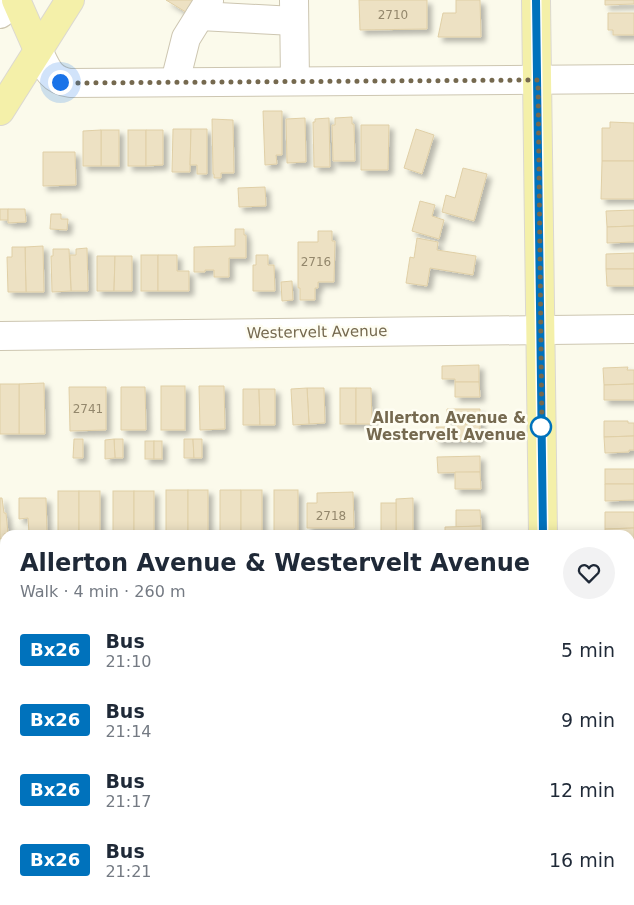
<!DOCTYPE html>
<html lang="en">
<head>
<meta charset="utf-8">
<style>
  body { margin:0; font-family:"DejaVu Sans",sans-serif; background:#f2f2f3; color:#1f2937; height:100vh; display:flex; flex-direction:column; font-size:19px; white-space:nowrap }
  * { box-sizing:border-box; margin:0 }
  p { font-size:16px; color:#747a83 }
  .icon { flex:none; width:28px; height:28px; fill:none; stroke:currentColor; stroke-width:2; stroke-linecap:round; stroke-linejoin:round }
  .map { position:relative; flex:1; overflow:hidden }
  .sheet { position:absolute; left:0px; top:530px; width:635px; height:375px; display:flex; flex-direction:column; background:#fff; border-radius:15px 15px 0 0; box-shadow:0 2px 12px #0003 }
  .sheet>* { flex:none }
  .badge { padding:0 10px; border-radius:4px; font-size:18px; line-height:32px }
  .you { position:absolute; width:25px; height:25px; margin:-12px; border:4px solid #fff; border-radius:50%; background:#1a73e8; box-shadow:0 0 0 8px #1a73e833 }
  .map>.badge { position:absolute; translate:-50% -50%; box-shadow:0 0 0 2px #fff }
  .round { display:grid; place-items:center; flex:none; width:52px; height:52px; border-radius:26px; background:#f2f2f3 }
  .summary { display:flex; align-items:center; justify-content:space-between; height:85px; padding:0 20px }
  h1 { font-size:24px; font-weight:600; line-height:38px }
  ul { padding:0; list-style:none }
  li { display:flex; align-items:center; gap:15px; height:70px; padding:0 20px }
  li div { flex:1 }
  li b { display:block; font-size:19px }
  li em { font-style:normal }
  li .badge { min-width:55px; font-weight:700; text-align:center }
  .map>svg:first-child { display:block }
</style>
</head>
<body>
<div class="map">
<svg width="634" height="905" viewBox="0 0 634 905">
  <defs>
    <filter id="shadow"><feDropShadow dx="4.5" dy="4.5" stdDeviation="2.5" flood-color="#0004"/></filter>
  </defs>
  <rect width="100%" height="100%" fill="#fbfaeb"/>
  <g fill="#ede1c3" stroke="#e0cfa6" filter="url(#shadow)">
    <polygon points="166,0 197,0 189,14"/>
    <polygon points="359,0 427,0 427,29 360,30"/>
    <polygon points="456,0 480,0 481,37 438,37 443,13 456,13"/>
    <polygon points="605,0 634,0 634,4 605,5"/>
    <polygon points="608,13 634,13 634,35 613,35 613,30 608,30"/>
    <polygon points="263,111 282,111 282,155 276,155 277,164 265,165"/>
    <polygon points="352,117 352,124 354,124 355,161 333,161 332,125 335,125 335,118"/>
    <polygon points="305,118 306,162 287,163 286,119"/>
    <polygon points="329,118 330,167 314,167 313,122 315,122 315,119"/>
    <polygon points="212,119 233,120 234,173 221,173 221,178 214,178 214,174 213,174"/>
    <polygon points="610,122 634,123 634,161 602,161 602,128 610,128"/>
    <polygon points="361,125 389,125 388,170 361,170"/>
    <polygon points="173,129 191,129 190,172 172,172"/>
    <polygon points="191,129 207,129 207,174 197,174 197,165 190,165"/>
    <polygon points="416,129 434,135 422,174 404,168"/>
    <rect x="101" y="130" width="18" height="36"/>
    <polygon points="101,130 101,166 83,166 83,131"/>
    <rect x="128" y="130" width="18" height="36"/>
    <polygon points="146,130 163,130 163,165 146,166"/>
    <polygon points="43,152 75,152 76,185 43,186"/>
    <polygon points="602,161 634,161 634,199 601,199"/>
    <polygon points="463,168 487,174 474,221 442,212 446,195 455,198"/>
    <polygon points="265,187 266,206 239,207 238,188"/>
    <polygon points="420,201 435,205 432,216 444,220 439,239 412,231"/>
    <rect x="0" y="209" width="8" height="11"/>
    <polygon points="8,209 25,209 26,222 8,223"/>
    <polygon points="634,210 634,226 607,227 606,211"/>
    <polygon points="51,214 61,214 61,219 68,219 67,230 50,229"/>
    <polygon points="634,226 634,242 607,243 607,227"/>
    <polygon points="235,229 244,229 244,235 246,235 246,258 229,258 229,277 214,277 214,270 205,270 205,272 194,272 194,247 235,246"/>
    <polygon points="318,231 332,231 332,241 335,241 334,282 318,282 318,288 315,288 315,300 300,300 300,288 298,288 298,242 318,242"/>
    <polygon points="417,238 438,242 437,250 476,256 473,275 430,268 427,286 406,283 410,257 414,258"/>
    <polygon points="43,246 44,292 26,292 25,247"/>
    <polygon points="12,247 25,247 26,292 8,292 7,257 12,257"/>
    <polygon points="87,248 88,291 71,291 70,255 76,255 76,249"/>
    <polygon points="53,249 69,249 71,291 52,292 51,256 53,256"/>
    <polygon points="634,253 634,269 606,269 606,254"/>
    <rect x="141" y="255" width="17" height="36"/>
    <polygon points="158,255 177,255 177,271 189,271 189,291 158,291"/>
    <polygon points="256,255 268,255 268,265 274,265 275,291 253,291 253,265 256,265"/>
    <polygon points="97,256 115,256 114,291 97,291"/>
    <polygon points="115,256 132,256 132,291 114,291"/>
    <polygon points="606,269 634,269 634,286 607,286"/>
    <polygon points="292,281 293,300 282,301 281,282"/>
    <polygon points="479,365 479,382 455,382 455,379 442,379 442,366"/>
    <polygon points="628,367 627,370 634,370 634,384 604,385 603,368"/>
    <polygon points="455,382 479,382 480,397 455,397"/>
    <polygon points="44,383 45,434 19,434 19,384"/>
    <rect x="0" y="384" width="19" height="50"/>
    <polygon points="634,384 634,400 604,400 604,385"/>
    <rect x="161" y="386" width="24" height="44"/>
    <polygon points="199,386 224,386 225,429 200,430"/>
    <polygon points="69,387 106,387 106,430 70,431"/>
    <polygon points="121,387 145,387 146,430 121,430"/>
    <polygon points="307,388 324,388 325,423 309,424"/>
    <polygon points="307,388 309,424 293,425 291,389"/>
    <rect x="340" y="388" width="16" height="36"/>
    <polygon points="356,388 371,388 372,424 356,424"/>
    <polygon points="243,389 259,389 260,425 243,425"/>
    <polygon points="259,389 275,389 275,425 260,425"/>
    <polygon points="447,409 480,409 480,424 455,424 455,420 447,420"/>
    <polygon points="604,421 628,421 628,423 634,423 634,436 604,437"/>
    <polygon points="455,424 480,424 480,441 436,441 436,427 455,427"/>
    <polygon points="634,436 634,450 629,450 629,452 605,453 604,437"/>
    <polygon points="74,439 83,439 83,458 73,458"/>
    <polygon points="114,439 123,439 123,458 115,458"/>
    <polygon points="114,439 115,458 105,459 105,440"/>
    <polygon points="184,439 193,439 194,458 184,458"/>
    <polygon points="193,439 202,439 202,458 194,458"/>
    <rect x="145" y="441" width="9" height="18"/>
    <rect x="154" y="441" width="8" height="18"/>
    <polygon points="480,456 480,472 438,473 437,457"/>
    <rect x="605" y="469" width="29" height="15"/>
    <polygon points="455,472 480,472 481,489 455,489"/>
    <polygon points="605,484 634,484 634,500 605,501"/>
    <rect x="166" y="490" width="22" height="45"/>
    <rect x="188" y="490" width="20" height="45"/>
    <polygon points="220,490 241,490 241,535 220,534"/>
    <rect x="241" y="490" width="21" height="45"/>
    <rect x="274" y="490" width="24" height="45"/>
    <rect x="58" y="491" width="21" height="44"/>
    <rect x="79" y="491" width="21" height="44"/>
    <rect x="113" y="491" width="21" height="44"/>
    <rect x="134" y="491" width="20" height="44"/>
    <polygon points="353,492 354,528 307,528 307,503 317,503 317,493"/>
    <polygon points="0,498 2,498 4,513 6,513 8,533 4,534 5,538 0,539"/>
    <polygon points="19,498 46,498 47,532 29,533 28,518 19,519"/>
    <polygon points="413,498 413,535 396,535 396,499"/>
    <rect x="381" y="503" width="15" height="32"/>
    <polygon points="456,510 480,510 481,526 456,527"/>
    <polygon points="605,512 634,512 634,528 605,529"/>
    <polygon points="481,526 481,535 445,535 445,527"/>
    <polygon points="634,528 634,540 630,540 630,535 605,535 605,529"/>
    <polygon points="630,622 634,622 634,638 630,639"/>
    <polygon points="634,638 634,653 630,653 630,639"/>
    <polygon points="5,642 5,666 0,665"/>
    <rect x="630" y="666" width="4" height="15"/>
    <rect x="630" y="681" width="4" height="16"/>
    <polygon points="0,684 5,685 5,707 0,706"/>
    <polygon points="630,734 634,734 633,786 630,786"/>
    <polygon points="630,878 634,878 634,905 626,905 626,900 630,900"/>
    <rect x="7" y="900" width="64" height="1"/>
    <polygon points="252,900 316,900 314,905 268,905"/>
    <polygon points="326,900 358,900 356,905 324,905"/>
    <rect x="410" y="900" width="15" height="5"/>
    <rect x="425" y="900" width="15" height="5"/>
    <rect x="453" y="900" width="16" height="5"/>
    <rect x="469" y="900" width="15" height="5"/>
    <rect x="610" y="900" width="16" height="5"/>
  </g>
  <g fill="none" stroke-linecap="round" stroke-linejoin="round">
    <g stroke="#cdc6b1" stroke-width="30">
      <g id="minor">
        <polyline points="294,0 295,81"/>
        <polyline points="0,14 16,1"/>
        <polyline points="200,16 294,21"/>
        <path d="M38 50C46 66 49 80 70 83L634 79"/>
        <polyline points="175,82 186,38 209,1"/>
        <polyline points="0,336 634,329"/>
        <polyline points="630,581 634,581"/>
        <polyline points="0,586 5,586"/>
        <polyline points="630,831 634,831"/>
        <polyline points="0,838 5,837"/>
        <polyline points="197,905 198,900"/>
      </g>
    </g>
    <g stroke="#dbd8d1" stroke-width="30">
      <g id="major">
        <polyline points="16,0 38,50"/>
        <polyline points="536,0 543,535"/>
        <polyline points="0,111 70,0"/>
        <polyline points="546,900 546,905"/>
      </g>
    </g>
    <use href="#minor" stroke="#fff" stroke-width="28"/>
    <use href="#major" stroke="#f4f0a9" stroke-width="28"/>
  </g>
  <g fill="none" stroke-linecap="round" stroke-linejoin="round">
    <g stroke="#fff" stroke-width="11">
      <polyline id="line" points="536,0 543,535"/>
    </g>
    <use href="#line" stroke="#0072bc" stroke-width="8"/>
    <polyline stroke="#75694f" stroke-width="5" stroke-dasharray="0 9" points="60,82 70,83 538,80 542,432 541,427"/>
  </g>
  <circle fill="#fff" stroke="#0072bc" stroke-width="2.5" cx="541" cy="427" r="10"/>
  <g text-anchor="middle" stroke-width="5" stroke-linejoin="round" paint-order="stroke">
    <g font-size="12" fill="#93876c">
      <text x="393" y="19">2710</text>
      <text x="316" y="266">2716</text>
      <text x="88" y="413">2741</text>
      <text x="331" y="520">2718</text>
    </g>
    <g font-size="15" fill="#75694f" stroke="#fefdf2">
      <text transform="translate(317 332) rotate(-1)" y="5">Westervelt Avenue</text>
    </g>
    <g font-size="15" font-weight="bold" fill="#75694f" stroke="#fefdf2" text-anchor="end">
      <text x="526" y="423">Allerton Avenue &amp;<tspan x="526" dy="17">Westervelt Avenue</tspan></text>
    </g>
  </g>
</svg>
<div class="you" style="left:60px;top:82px"></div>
<section class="sheet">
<div class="summary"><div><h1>Allerton Avenue &amp; Westervelt Avenue</h1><p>Walk · 4 min · 260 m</p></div><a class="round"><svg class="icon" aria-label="heart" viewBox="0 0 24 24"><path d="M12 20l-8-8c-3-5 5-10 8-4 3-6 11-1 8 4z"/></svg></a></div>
<ul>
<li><span class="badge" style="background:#0072bc;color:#fff">Bx26</span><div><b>Bus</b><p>21:10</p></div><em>5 min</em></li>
<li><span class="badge" style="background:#0072bc;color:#fff">Bx26</span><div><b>Bus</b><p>21:14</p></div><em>9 min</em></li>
<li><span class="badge" style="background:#0072bc;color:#fff">Bx26</span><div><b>Bus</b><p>21:17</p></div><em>12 min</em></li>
<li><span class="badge" style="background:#0072bc;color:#fff">Bx26</span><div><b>Bus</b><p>21:21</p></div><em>16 min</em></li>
</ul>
</section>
</div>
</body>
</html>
